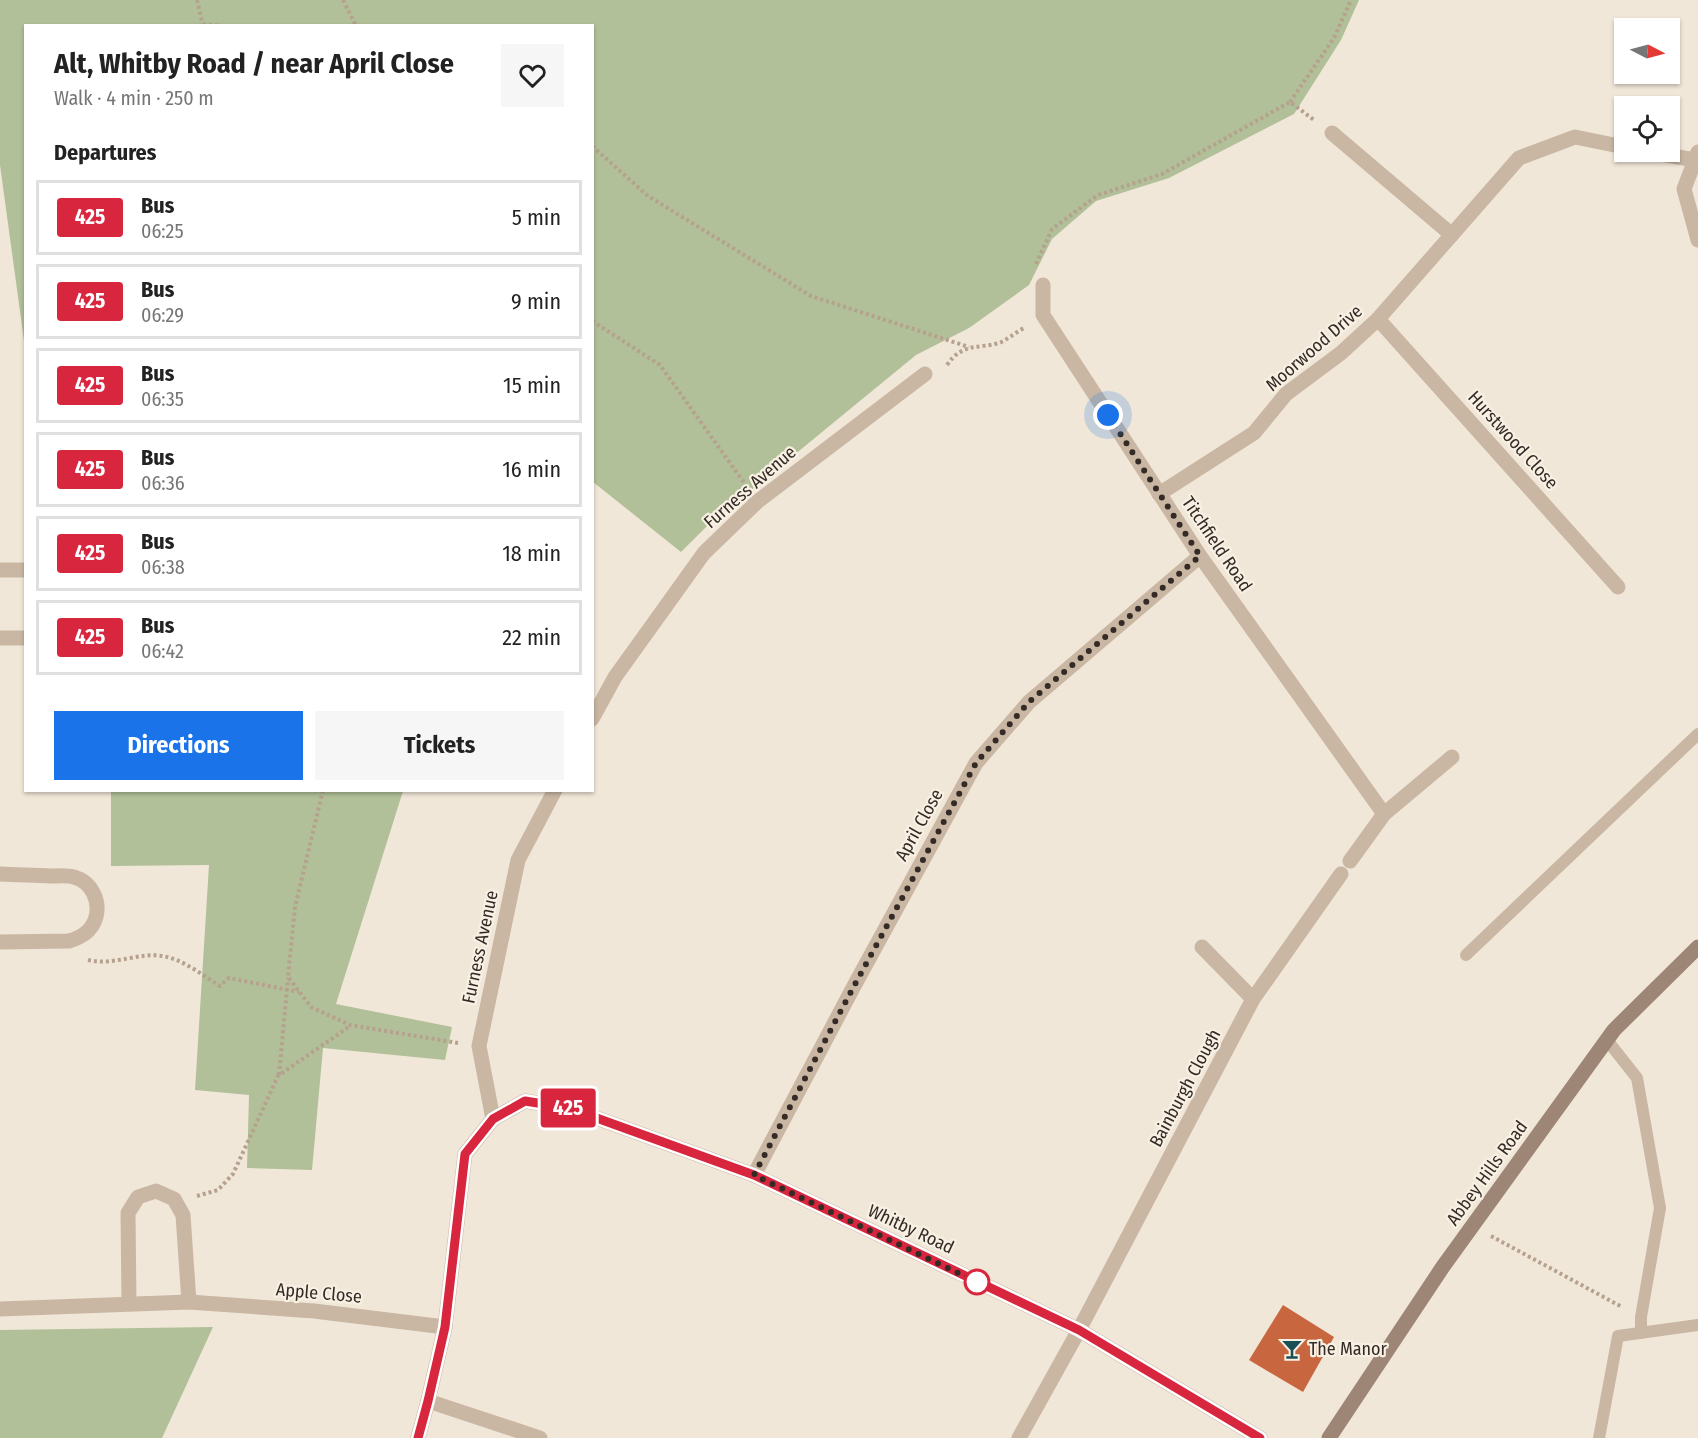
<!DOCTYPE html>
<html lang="en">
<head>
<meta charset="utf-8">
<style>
  body { margin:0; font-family:"Fira Sans Condensed",sans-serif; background:#f6f6f6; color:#222; height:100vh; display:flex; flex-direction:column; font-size:22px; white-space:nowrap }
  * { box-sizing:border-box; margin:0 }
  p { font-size:20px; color:#767676 }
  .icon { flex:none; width:33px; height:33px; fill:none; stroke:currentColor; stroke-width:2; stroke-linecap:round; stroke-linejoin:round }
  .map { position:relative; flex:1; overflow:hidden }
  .details { position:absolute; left:24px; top:24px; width:570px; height:768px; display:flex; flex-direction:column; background:#fff; border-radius:0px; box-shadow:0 2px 4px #0004 }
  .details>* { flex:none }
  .badge { padding:0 12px; border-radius:4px; font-size:21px; line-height:39px }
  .needle { width:39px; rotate:96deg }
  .buttons { position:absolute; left:1614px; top:18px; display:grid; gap:12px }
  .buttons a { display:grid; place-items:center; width:66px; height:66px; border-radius:0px; background:#fff; box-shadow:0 2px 4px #0004; font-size:30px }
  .you { position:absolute; width:30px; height:30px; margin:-15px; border:4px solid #fff; border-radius:50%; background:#1a73e8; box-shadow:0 0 0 9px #1a73e833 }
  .map>.badge { position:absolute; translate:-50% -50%; box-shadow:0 0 0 3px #fff }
  h2 { padding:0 30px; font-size:22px; line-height:54px }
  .round { display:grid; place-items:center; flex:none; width:63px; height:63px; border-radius:0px; background:#f6f6f6 }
  .summary { display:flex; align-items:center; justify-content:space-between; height:102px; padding:0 30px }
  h1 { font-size:28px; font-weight:700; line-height:45px }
  .primary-button { display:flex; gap:12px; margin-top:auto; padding:12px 30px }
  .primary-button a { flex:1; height:69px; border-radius:0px; background:#1a73e8; color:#fff; font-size:24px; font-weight:700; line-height:69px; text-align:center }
  .primary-button a+a { background:#f6f6f6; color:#222 }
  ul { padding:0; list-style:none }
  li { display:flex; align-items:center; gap:18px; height:75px; margin:0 12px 9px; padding:0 18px; border:3px solid #e0e0e0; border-radius:0px }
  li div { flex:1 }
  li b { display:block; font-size:22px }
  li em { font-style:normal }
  li .badge { min-width:66px; font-weight:700; text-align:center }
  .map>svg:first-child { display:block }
</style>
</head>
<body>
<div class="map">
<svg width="1698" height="1438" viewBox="0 0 1698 1438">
  <rect width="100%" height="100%" fill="#f1e7d8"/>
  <g fill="#b1c098">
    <polygon points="0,0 1359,0 1341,40 1294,114 1169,178 1096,201 1052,239 1029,285 969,328 916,355 705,528 681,552 593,482 592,26 26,26 25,348 0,165"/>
    <polygon points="111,791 403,791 336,1004 452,1027 445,1060 323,1048 312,1170 247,1168 249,1095 195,1090 209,865 111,866"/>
    <polygon points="213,1327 162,1438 0,1438 0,1330"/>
  </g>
  <polygon fill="#c8673f" points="1283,1305 1334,1337 1303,1392 1249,1360"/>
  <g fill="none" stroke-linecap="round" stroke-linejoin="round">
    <g stroke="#b5a18e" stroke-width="4" stroke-dasharray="3 3" stroke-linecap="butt">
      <polyline points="197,0 203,26"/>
      <polyline points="343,0 356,26"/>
      <polyline points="203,24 222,26"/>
      <polyline points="1290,102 1334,38 1351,0"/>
      <polyline points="592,146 648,196 811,296 969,347"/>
      <polyline points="1036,264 1052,229 1098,195 1162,174 1290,102 1314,120"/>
      <polyline points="592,321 660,365 745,484"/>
      <path d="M947 365C962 343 977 349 999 343 1007 340 1016 332 1024 328"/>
      <polyline points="323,790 295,907 288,977 311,1007 350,1025 458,1043"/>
      <path d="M88 960C113 966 140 952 162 956 183 959 202 975 220 986L229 978 299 992"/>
      <polyline points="279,1075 288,978"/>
      <polyline points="197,1196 218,1190 233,1174 278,1076 350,1026"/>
      <polyline points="1491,1236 1622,1307"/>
    </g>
    <g stroke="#c9b7a4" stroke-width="12">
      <polyline points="1466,955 1698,734"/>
      <polyline points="1607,1040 1637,1078 1660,1208 1641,1317 1641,1333"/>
      <polyline points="1599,1438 1618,1336 1698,1325"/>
    </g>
    <g stroke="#c9b7a4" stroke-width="15">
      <polyline points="1332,133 1452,235"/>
      <polyline points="1650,152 1695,160 1698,152"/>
      <polyline points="1695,160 1684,189 1698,240"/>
      <polyline points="1043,285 1043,315 1200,556 1384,814"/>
      <polyline points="1378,319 1618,587"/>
      <polyline points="1159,494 1254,433 1286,394 1341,353 1378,319 1519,158 1575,137 1624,147"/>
      <polyline points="0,570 26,570"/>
      <polyline points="0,638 26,638"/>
      <polyline points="592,719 615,677 704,553 757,502 925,374"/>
      <polyline points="1350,861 1384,814 1452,757"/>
      <path d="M0 874C17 875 34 875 51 876 58 876 68 875 74 877 92 882 100 901 96 917 92 931 82 937 69 941L0 942"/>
      <polyline points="1202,947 1253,999"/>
      <polyline points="493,1119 479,1046 518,860 555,790"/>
      <polyline points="754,1175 854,986 976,763 1029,702 1200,556"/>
      <polyline points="129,1303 128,1213 138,1197 156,1191 174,1199 183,1215 189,1302"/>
      <polyline points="0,1309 189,1302 314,1311 445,1327"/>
      <polyline points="428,1401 540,1438"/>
      <polyline points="418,1438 428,1401 445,1327 465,1154 493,1119 525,1101 569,1108 754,1175 1079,1330 1260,1438"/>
      <polyline points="1019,1438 1079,1330 1253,999 1341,874"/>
    </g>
    <polyline stroke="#9d8675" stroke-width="15" points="1329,1438 1442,1268 1614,1030 1698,947"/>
  </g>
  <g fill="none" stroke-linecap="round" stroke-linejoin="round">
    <g stroke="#fff" stroke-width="14">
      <polyline id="line" points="418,1438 428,1401 445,1327 465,1154 493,1119 525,1101 569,1108 754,1175 1079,1330 1260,1438"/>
    </g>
    <use href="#line" stroke="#d7263d" stroke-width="9"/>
    <polyline stroke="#342b26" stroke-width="6" stroke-dasharray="0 10.8" points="977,1282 754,1175 854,986 976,763 1029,702 1200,556 1108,415"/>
  </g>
  <defs>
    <g id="bar-bare" transform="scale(1.62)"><path d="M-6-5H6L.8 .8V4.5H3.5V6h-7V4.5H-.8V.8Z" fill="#1b4f56" stroke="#f9f0e4" stroke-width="2.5" paint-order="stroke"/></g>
  </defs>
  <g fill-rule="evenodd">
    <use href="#bar-bare" x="1292" y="1349"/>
  </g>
  <circle fill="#fff" stroke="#d7263d" stroke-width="3" cx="977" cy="1282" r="12"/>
  <g text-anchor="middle" stroke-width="4.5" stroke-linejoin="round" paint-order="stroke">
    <g font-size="18" fill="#342b26" stroke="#f9f0e4">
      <text transform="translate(1314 348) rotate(-41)" y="6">Moorwood Drive</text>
      <text transform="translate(1513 440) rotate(48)" y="6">Hurstwood Close</text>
      <text transform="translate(750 487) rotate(-41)" y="6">Furness Avenue</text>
      <text transform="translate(1217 544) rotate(56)" y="6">Titchfield Road</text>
      <text transform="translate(919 825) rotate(-61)" y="6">April Close</text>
      <text transform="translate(480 947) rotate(-78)" y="6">Furness Avenue</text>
      <text transform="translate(1185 1088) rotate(-62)" y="6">Bainburgh Clough</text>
      <text transform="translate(1487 1173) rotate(-54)" y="6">Abbey Hills Road</text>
      <text transform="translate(911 1229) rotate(25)" y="6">Whitby Road</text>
      <text transform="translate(319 1293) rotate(5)" y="6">Apple Close</text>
    </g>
    <g font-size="18" fill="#342b26" stroke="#f9f0e4" text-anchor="start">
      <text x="1309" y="1355">The Manor</text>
    </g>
  </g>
</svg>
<div class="buttons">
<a><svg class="needle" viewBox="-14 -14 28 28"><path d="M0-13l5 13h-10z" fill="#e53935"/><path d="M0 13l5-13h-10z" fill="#767676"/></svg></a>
<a><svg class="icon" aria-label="locate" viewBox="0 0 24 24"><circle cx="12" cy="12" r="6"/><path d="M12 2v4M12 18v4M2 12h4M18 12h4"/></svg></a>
</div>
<div class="you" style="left:1108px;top:415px"></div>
<b class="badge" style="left:568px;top:1108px;background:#d7263d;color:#fff">425</b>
<section class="details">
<div class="summary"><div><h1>Alt, Whitby Road / near April Close</h1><p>Walk · 4 min · 250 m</p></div><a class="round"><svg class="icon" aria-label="heart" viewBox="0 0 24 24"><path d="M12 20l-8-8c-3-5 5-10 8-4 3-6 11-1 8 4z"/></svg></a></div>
<h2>Departures</h2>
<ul>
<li><span class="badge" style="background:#d7263d;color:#fff">425</span><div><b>Bus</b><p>06:25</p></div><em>5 min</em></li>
<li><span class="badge" style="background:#d7263d;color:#fff">425</span><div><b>Bus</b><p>06:29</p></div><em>9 min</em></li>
<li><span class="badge" style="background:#d7263d;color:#fff">425</span><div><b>Bus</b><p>06:35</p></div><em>15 min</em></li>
<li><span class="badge" style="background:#d7263d;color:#fff">425</span><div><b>Bus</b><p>06:36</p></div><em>16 min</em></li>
<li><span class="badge" style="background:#d7263d;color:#fff">425</span><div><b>Bus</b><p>06:38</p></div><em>18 min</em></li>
<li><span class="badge" style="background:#d7263d;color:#fff">425</span><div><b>Bus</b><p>06:42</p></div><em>22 min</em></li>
</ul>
<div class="primary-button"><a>Directions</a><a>Tickets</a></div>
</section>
</div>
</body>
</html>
